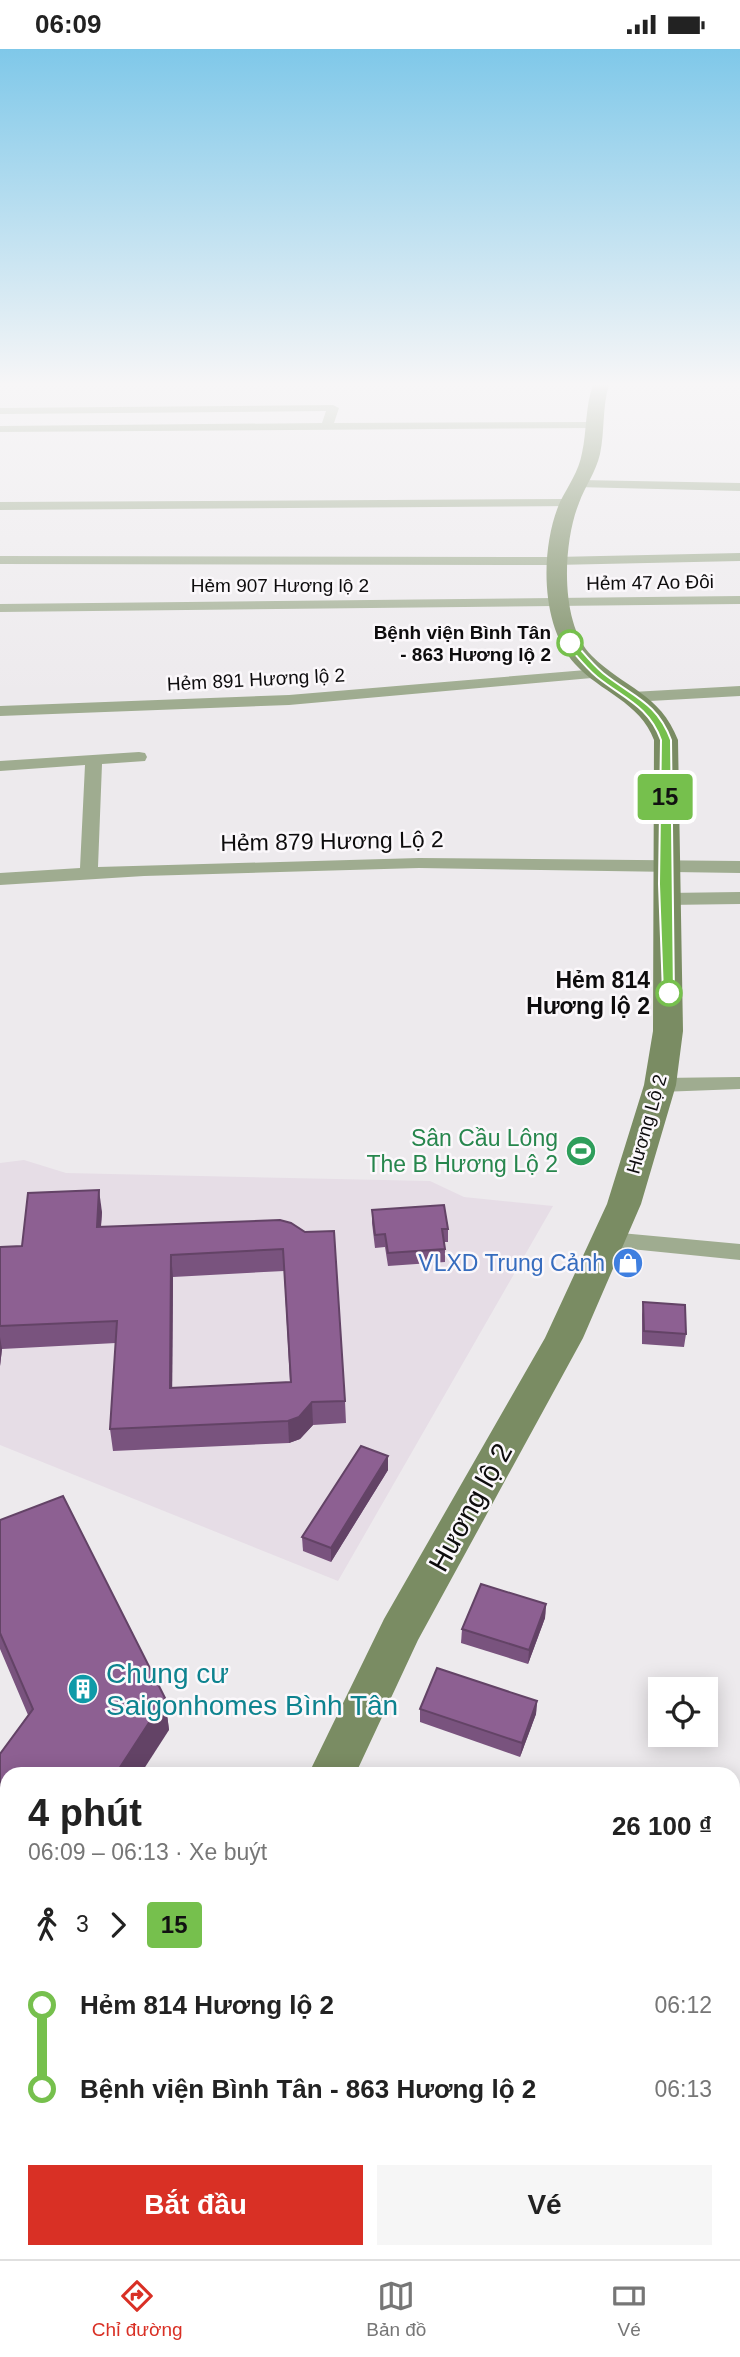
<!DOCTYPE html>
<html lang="vi">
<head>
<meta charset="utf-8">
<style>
  body { margin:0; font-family:Arial,sans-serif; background:#f6f6f6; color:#222; height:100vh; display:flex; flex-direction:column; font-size:26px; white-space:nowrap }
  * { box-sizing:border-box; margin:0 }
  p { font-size:23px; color:#767676 }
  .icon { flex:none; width:38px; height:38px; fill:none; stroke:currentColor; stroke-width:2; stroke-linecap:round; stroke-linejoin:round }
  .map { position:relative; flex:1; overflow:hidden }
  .sheet { position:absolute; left:0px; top:1718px; width:740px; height:492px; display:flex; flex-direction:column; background:#fff; border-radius:21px 21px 0 0; box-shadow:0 4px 18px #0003 }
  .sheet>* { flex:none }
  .badge { padding:0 14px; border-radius:5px; font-size:24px; line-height:46px }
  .buttons { position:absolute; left:648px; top:1628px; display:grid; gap:14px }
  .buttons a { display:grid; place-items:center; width:70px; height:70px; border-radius:0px; background:#fff; box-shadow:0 4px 18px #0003; font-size:35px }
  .map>.badge { position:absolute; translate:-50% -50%; box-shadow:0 0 0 4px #fff }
  .legs { display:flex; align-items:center; gap:10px; height:77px; padding:0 28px; font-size:23px }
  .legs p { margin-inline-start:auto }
  .summary { display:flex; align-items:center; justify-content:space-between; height:119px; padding:0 28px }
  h1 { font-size:38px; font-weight:700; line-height:52px }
  .action { display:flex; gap:14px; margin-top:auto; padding:14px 28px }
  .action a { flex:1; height:80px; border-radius:0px; background:#d93025; color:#fff; font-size:28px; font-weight:700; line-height:80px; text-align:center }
  .action a+a { background:#f6f6f6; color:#222 }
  ul { padding:0 28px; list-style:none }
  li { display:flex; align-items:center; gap:24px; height:84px; font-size:26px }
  li i { display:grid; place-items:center; width:10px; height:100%; margin:0 9px; background:currentColor }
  li i::after { content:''; width:18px; height:18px; margin:-9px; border:5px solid; border-radius:50%; background:#fff }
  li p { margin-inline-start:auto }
  li:first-child i { background:linear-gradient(#0000 50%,currentColor 0) }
  li:last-child i { background:linear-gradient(currentColor 50%,#0000 0) }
  .status { display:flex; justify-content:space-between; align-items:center; height:49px; padding:0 35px; background:#fff; direction:ltr }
  .status svg { height:19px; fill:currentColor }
  .menu { display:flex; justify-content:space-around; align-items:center; height:98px; border-top:2px solid #e0e0e0; background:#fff; font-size:19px; color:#767676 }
  .menu a { display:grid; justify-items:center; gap:4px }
  .menu .active { color:#d93025 }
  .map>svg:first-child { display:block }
</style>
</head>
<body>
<div class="status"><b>06:09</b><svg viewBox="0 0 49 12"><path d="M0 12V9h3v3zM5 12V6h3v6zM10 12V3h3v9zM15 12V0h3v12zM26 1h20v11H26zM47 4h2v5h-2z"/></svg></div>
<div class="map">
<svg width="740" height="2210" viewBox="0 0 740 2210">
  <rect width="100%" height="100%" fill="#edeaed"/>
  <polygon fill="#e6dde6" points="24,1111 66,1124 430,1132 464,1148 553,1157 338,1532 0,1396 0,1114"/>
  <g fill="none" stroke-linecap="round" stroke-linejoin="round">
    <g fill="#9fac90" fill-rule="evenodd">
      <polygon points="333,356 339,359 334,374 594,373 600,376 594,379 0,383 0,377 322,374 326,362 3,365 0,365 0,359 3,359"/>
      <polygon points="580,431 740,434 740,442 576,438 574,435"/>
      <polygon points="569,450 574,451 574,457 0,461 0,453"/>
      <polygon points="740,504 740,512 555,516 0,515 0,507 555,508"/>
      <polygon points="740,547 740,555 0,563 0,555"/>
      <polygon points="598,620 606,625 603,628 289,656 0,667 0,657 289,646"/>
      <polygon points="740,637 740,647 632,653 624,648 632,643"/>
      <polygon points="139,703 145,704 147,708 145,712 102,715 98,818 419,809 740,812 740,824 419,819 144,827 0,836 0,824 80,819 85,716 0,722 0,712"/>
      <polygon points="740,843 740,855 666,856 657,850 666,844"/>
      <polygon points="740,1028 740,1040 660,1043 652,1041 649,1036 652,1031 660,1029"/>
      <polygon points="610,1183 740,1195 740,1211 601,1197 598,1191 601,1185"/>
      <polygon points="740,1852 740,1886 733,1888 733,1854"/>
      <polygon points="733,1903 740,1904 740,1938 733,1937"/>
      <polygon points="0,2113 7,2115 7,2153 0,2151"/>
    </g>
    <g fill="#7a8c63" fill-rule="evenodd">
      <path d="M593 336H609C602 358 605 382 600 405 596 423 585 437 579 454 563 493 559 575 592 607 624 639 660 644 678 691L683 982 676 1036 641 1155 583 1289 418 1591 355 1726H308L384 1570 545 1289 607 1155 644 1036 653 982 654 691C640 653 600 643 575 615 540 576 540 499 560 453 568 437 579 422 582 404 587 382 585 358 593 336Z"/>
      <polygon points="39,2203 97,2203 94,2210 36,2210"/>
    </g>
  </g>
  <g fill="#79537e" fill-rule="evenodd">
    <polygon points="372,1161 448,1180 448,1193 444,1193 445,1200 445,1213 388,1217 385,1198 375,1199 372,1174"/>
    <path d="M102 1163 101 1178 280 1171 345 1352 346 1374 313 1376 300 1390 289 1394 113 1402 110 1380 116 1294 2 1300 0 1317V1198L22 1197ZM284 1222 290 1333 172 1339 173 1228Z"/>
    <polygon points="643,1253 686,1285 684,1298 642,1295 642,1266"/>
    <polygon points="388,1407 388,1421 331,1513 303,1502 302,1488"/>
    <polygon points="0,1471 165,1649 169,1681 7,1726 7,1933 0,1944 0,1705 28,1666 0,1600"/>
    <polygon points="546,1555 545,1569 528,1615 461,1594 462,1580"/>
    <polygon points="537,1652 536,1665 520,1708 420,1673 420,1660"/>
  </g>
  <g fill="#634366">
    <polygon points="99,1141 102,1163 99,1200 97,1178"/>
    <polygon points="171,1206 173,1228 172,1361 170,1339"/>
    <polygon points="0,1288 2,1300 0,1317"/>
    <polygon points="312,1353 313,1376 300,1390 289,1394 288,1372"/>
    <polygon points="388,1407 388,1421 331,1513 331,1499"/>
    <polygon points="546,1555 545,1569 528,1615 529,1601"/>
    <polygon points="165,1649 169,1681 140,1726 115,1726"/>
    <polygon points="537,1652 536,1665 520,1708 522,1694"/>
    <polygon points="7,1891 7,1933 0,1944 0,1901"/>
  </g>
  <g fill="#8d6092" stroke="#634366" stroke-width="2" fill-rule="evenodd">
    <path d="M99 1141 97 1178 280 1171 291 1174 305 1183 334 1182 345 1352 312 1353 299 1368 288 1372 110 1380 117 1272 0 1277V1198L22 1197 28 1144ZM283 1200 291 1333 170 1339 171 1206Z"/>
    <polygon points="444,1156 448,1180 442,1180 445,1200 388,1204 385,1185 375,1186 372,1161"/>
    <polygon points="643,1253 685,1256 686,1285 644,1282"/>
    <polygon points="361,1397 388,1407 331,1499 302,1488"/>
    <polygon points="63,1447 165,1649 115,1726 7,1726 7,1891 0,1901 0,1705 33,1660 0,1584 0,1471"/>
    <polygon points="481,1535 546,1555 529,1601 462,1580"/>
    <polygon points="437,1619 537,1652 522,1694 420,1660"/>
  </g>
  <linearGradient id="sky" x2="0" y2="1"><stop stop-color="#7fc8e9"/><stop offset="0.52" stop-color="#f7f6f7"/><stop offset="1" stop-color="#f7f6f7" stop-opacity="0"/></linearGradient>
  <rect width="740" height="645" fill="url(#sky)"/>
  <path fill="#76c04d" stroke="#fff" stroke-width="2" d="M567 592H573C583 603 592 615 603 624 633 648 657 653 671 691L674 947 663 944 659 835 661 691C649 657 623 649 597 628 586 619 576 606 567 596Z"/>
  <defs>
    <g id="stadium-disc" transform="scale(1.575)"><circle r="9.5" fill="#2e9e5b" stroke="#fbf8fb"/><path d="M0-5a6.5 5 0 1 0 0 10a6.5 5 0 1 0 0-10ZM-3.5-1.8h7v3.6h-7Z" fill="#fff"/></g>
    <g id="shop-disc" transform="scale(1.575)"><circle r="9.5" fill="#3f7fe0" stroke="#fbf8fb"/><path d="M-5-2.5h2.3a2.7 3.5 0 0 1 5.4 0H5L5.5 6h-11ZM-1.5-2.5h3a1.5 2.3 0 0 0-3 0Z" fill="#fff"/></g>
    <g id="building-disc" transform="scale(1.575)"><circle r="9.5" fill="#0f9aa8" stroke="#fbf8fb"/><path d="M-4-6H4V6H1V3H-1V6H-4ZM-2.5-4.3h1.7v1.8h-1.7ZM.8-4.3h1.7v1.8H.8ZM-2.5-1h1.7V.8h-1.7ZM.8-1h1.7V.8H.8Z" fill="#fff"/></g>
  </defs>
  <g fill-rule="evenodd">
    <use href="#stadium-disc" x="581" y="1102"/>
    <use href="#shop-disc" x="628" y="1214"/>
    <use href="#building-disc" x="83" y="1640"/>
  </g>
  <g fill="#fff" stroke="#76c04d" stroke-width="3.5">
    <circle cx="570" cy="594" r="12"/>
    <circle cx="669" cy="944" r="12"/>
  </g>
  <g text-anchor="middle" stroke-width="5" stroke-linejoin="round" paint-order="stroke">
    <g font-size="19" fill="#0d0c0d" stroke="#fbf8fb">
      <text transform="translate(650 533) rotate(-1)" y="7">Hẻm 47 Ao Đôi</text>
      <text x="280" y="543">Hẻm 907 Hương lộ 2</text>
      <text transform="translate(256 630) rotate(-3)" y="7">Hẻm 891 Hương lộ 2</text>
      <text transform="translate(646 1075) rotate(-74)" y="7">Hương Lộ 2</text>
    </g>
    <g font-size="19" font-weight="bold" fill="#0d0c0d" stroke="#fbf8fb" text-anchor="end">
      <text x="551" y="590">Bệnh viện Bình Tân<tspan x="551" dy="22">- 863 Hương lộ 2</tspan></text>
    </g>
    <g font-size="23" fill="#0d0c0d" stroke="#fbf8fb">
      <text transform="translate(332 792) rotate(-1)" y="8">Hẻm 879 Hương Lộ 2</text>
    </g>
    <g font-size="23" font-weight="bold" fill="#0d0c0d" stroke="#fbf8fb" text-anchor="end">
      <text x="650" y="939">Hẻm 814<tspan x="650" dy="26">Hương lộ 2</tspan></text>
    </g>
    <g font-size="23" fill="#27864d" stroke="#fbf8fb" text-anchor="end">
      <text x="558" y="1097">Sân Cầu Lông<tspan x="558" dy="26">The B Hương Lộ 2</tspan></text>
    </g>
    <g font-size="23" fill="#366cbe" stroke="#fbf8fb" text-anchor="end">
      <text x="605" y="1222">VLXD Trung Cảnh</text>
    </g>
    <g font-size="28" fill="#0d0c0d" stroke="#fbf8fb">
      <text transform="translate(470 1458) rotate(-61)" y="10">Hương lộ 2</text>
    </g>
    <g font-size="28" fill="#0d838f" stroke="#fbf8fb" text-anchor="start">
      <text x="106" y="1634">Chung cư<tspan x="106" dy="32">Saigonhomes Bình Tân</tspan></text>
    </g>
  </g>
</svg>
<div class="buttons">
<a><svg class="icon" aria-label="locate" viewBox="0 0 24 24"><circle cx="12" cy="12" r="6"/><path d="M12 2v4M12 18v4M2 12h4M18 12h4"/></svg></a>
</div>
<b class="badge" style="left:665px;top:748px;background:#76c04d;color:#111">15</b>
<section class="sheet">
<div class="summary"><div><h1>4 phút</h1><p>06:09 – 06:13 · Xe buýt</p></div><b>26 100 ₫</b></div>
<div class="legs"><svg class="icon" aria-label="walk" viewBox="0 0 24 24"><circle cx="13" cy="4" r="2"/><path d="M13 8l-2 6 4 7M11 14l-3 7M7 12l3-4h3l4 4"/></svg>3<svg class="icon" aria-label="forward" viewBox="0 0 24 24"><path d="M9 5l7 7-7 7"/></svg><b class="badge" style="background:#76c04d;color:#111">15</b></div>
<ul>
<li><i style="color:#76c04d"></i><b>Hẻm 814 Hương lộ 2</b><p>06:12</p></li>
<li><i style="color:#76c04d"></i><b>Bệnh viện Bình Tân - 863 Hương lộ 2</b><p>06:13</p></li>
</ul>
<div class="action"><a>Bắt đầu</a><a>Vé</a></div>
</section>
</div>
<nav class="menu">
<a class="active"><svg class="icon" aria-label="directions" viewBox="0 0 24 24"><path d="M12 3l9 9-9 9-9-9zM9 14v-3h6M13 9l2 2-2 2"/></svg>Chỉ đường</a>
<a><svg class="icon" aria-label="map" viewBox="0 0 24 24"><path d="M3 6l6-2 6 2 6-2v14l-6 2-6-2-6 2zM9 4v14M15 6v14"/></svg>Bản đồ</a>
<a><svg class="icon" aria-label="tickets" viewBox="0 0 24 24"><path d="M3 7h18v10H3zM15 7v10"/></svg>Vé</a>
</nav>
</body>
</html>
